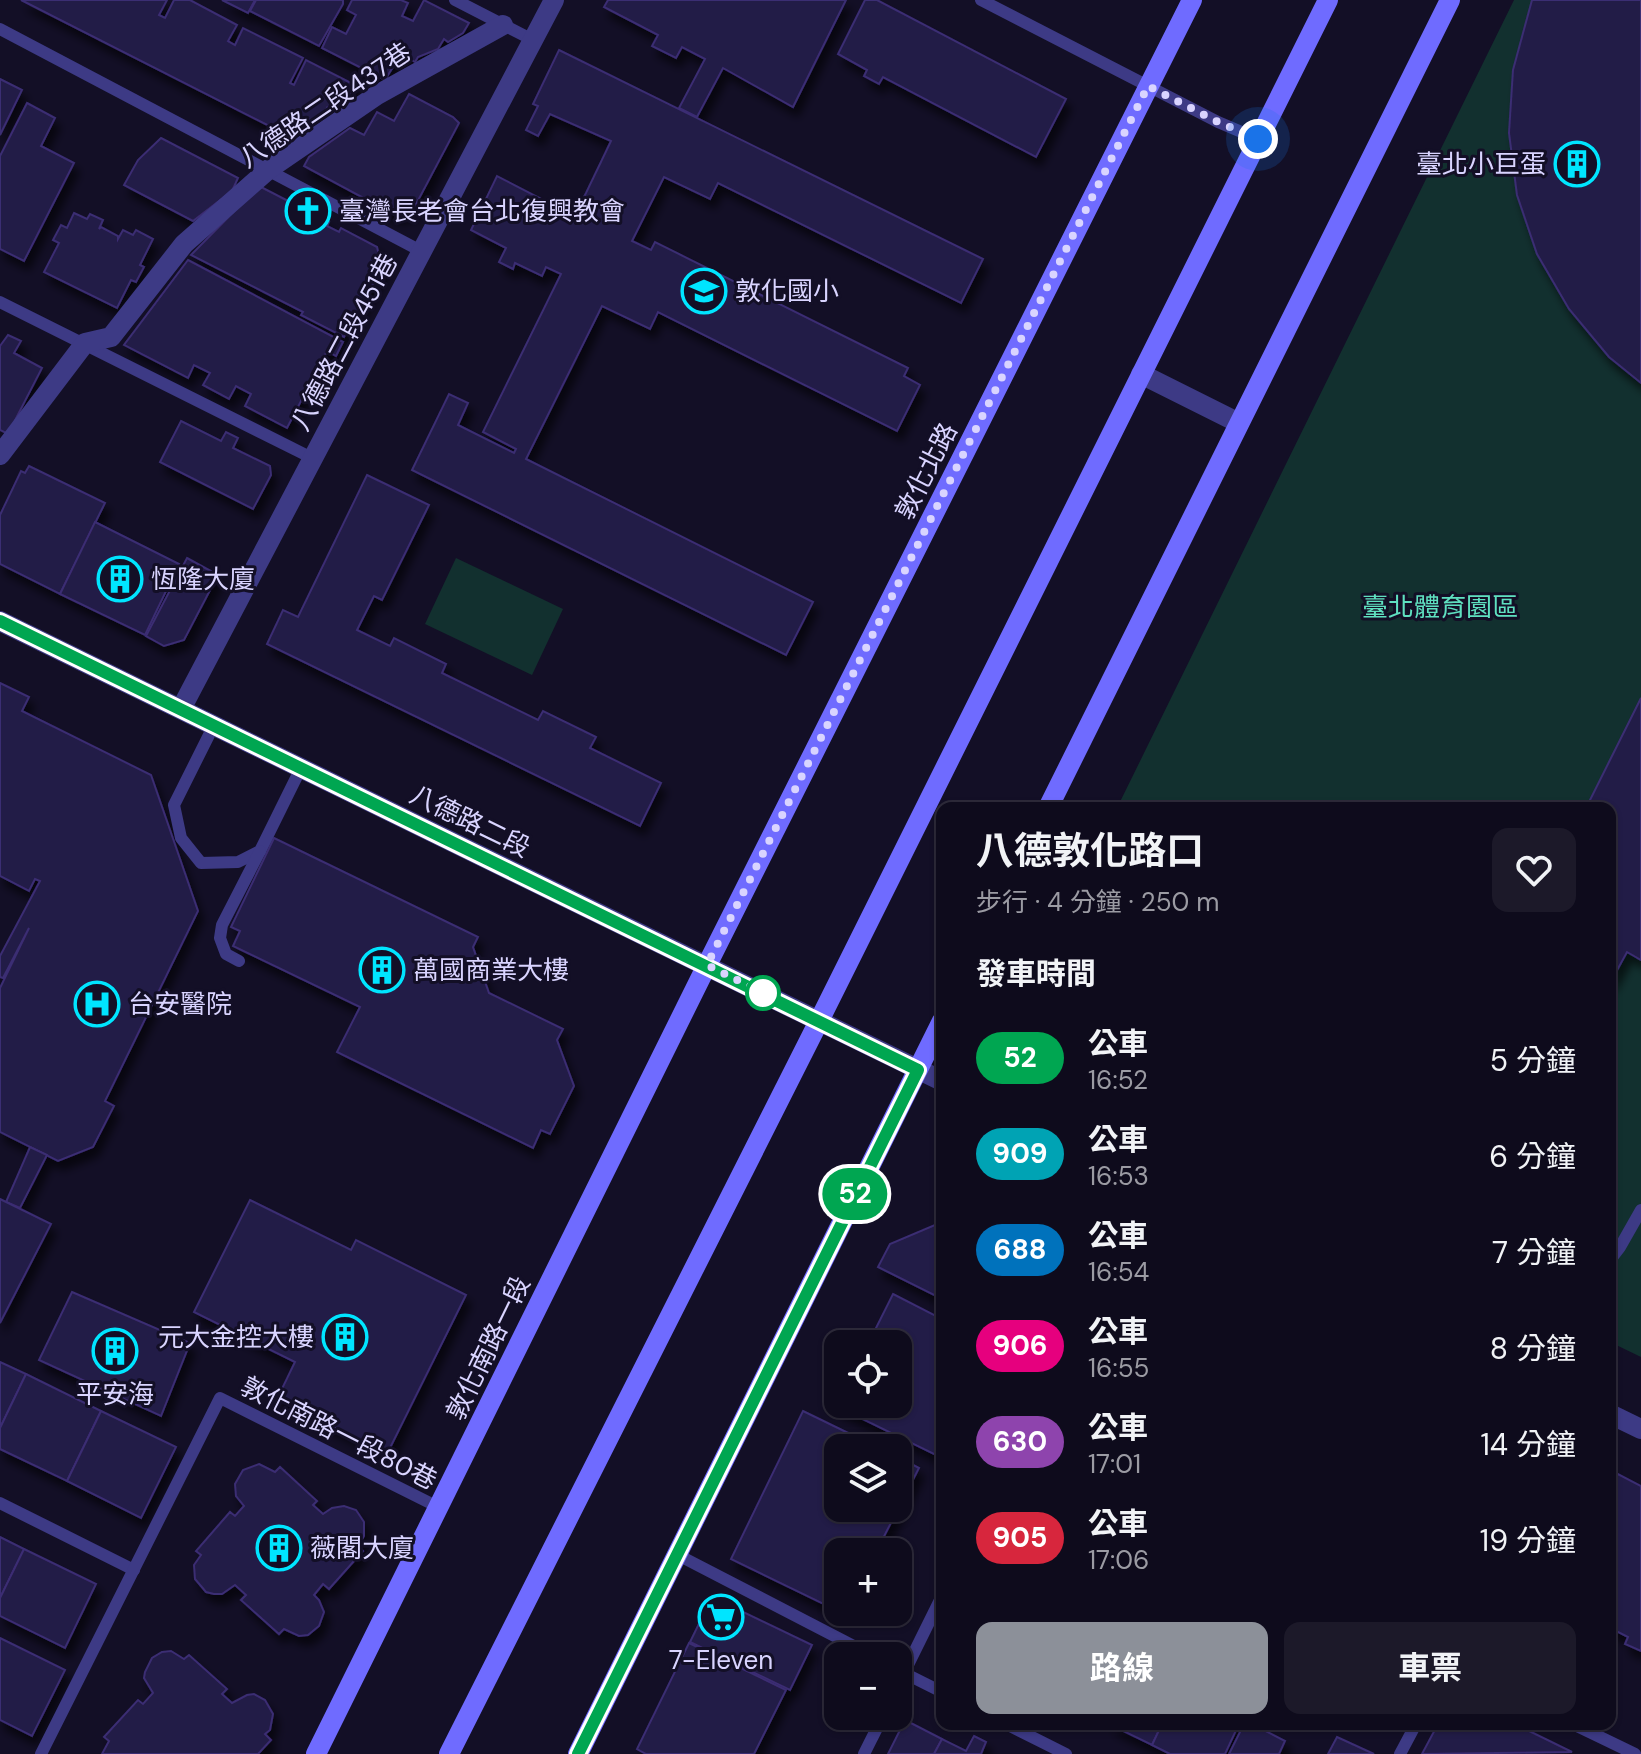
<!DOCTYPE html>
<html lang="zh-TW">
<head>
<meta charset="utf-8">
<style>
  body { margin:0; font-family:"DM Sans","Noto Sans TC",sans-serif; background:#1c1929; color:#f1f3f6; height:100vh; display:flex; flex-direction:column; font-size:30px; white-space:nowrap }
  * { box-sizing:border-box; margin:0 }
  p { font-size:26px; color:#9b9ba3 }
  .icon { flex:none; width:44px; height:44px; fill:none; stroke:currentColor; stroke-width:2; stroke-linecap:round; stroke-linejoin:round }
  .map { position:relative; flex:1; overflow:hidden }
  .side { position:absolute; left:936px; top:802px; width:680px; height:928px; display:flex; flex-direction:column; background:#0e0b1c; border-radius:16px; box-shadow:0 2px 6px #0004,0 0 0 2px #2e2b3b }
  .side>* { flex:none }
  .badge { padding:0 16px; border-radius:26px; font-size:28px; line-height:52px }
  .controls { position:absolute; left:824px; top:1330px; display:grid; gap:16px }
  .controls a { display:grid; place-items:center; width:88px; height:88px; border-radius:16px; background:#0e0b1c; box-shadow:0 2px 6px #0004,0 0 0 2px #2e2b3b; font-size:40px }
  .you { position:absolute; width:40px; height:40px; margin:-20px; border:6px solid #fff; border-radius:50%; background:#1a73e8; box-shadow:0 0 0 12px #1a73e833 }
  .map>.badge { position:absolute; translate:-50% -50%; box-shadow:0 0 0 4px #fff }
  h2 { padding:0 40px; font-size:30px; line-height:72px }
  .round { display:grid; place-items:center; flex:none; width:84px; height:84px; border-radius:16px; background:#1c1929 }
  .summary { display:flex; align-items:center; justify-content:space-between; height:136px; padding:0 40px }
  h1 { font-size:38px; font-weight:700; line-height:60px }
  .primary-button { display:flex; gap:16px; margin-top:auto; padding:16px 40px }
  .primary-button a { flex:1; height:92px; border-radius:16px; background:#8c9099; color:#fff; font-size:32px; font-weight:700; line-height:92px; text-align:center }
  .primary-button a+a { background:#1c1929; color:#f1f3f6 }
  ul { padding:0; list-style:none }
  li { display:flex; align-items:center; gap:24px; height:96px; padding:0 40px }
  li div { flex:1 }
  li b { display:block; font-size:30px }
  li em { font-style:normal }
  li .badge { min-width:88px; font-weight:700; text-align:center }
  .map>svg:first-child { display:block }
</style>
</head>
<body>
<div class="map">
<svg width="1641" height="1754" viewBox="0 0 1641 1754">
  <defs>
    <filter id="shadow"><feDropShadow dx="5" dy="9" stdDeviation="4" flood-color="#0009"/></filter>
  </defs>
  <rect width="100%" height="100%" fill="#130f26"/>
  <g fill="#12302f">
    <polygon points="1514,0 1641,0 1641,1357 1610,1342 1610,808 1117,808"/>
    <polygon points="456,558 563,609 532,675 425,624"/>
  </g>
  <g fill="#241b47" stroke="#3b2d73" stroke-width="2" filter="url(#shadow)">
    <polygon points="21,0 167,0 159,15 165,18 174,0 190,0 237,25 228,41 235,45 243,28 303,58 290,83 294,85 306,60 355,85 347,99 344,97 340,103 328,111 327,108 324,114 313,122 309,119 305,127 291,137"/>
    <polygon points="222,0 255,0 248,13"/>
    <polygon points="256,0 343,0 343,4 319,46 250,11"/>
    <polygon points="352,0 401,0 408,3 402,16 413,21 424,0 469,23 463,33 448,42 444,39 438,49 418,57 415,62 401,54 385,80 322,48 332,27 346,34 356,15 347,10"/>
    <polygon points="608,0 846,0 793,107 723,68 697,117 679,108 705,59 682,47 676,58 652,46 658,35 604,7"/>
    <polygon points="865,0 877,0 1066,99 1036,157 883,77 879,84 864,76 867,70 838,54"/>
    <polygon points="1532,0 1641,0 1641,383 1609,357 1569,309 1537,254 1517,195 1509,133 1513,70"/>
    <polygon points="559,50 983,259 961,303 718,183 710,199 664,177 632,241 651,250 655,242 908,368 904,376 920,385 897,431 658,312 650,329 602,306 526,459 813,602 786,655 412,470 449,394 468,403 458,425 514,453 516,449 483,432 561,274 546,267 542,276 515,263 513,269 499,262 506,248 471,230 497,176 574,216 586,193 611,141 550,114 538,136 526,130 538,106 533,104"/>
    <polygon points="0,79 22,90 0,135"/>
    <polygon points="409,94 453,117 459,123 413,210 395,215 304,166 309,157 350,128 364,135 377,112 394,121"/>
    <polygon points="27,103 55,118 41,146 74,163 24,261 0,249 0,156"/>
    <polygon points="161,138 238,178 232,191 193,221 124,185 138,160"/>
    <polygon points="259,186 329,222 327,226 339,232 341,228 377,247 382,268 344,337 301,315 303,312 191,255"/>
    <polygon points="74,213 87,219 90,214 103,220 99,229 101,227 118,236 118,239 123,230 133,235 136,230 153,239 140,265 144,267 136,282 131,280 117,308 44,272 59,243 53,240 61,225 67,228"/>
    <polygon points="188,260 343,342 336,356 327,351 287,428 245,406 251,394 236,386 229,399 203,385 210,373 194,365 188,378 124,345"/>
    <polygon points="8,335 21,341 14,353 42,368 8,434 0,430 0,346"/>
    <polygon points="181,421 221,441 226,432 238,438 233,448 270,466 271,475 253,509 160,462"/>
    <polygon points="29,466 105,503 60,594 0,564 0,515 21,471 25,473"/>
    <polygon points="367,475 429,505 382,600 374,596 357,630 390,646 394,638 446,664 442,673 538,720 543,711 596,737 590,748 661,783 640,826 267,644 283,610 298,617"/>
    <polygon points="95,522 179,564 145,635 60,594"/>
    <polygon points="187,558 218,575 184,640 164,646 146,636"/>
    <polygon points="0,683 29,697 22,711 151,775 198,911 105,1101 114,1106 93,1147 58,1161 0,1132 0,988 29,928 3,978 0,977 0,956 40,881 35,879 29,891 0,876"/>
    <polygon points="1641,698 1641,960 1627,952 1610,983 1610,808 1586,808"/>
    <polygon points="274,838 478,937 473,947 489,993 563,1029 557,1040 574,1086 550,1134 541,1130 533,1148 337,1052 360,1007 233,946 240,931 231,927"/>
    <polygon points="30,1147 47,1155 20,1208 6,1202"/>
    <polygon points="0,1199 51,1224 0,1323"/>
    <polygon points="250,1200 351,1250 356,1240 466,1295 387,1454 277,1399 295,1362 194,1312"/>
    <polygon points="942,1222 942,1299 878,1267 890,1244"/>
    <polygon points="72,1292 190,1343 161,1416 39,1360"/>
    <polygon points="893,1294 942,1319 942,1458 838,1407 839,1404 898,1404 898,1344 868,1344"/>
    <polygon points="0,1362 26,1374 0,1428"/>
    <polygon points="26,1374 101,1411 67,1481 0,1449 0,1428"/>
    <polygon points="101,1411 176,1447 141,1518 67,1481"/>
    <polygon points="803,1411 879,1448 838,1448 838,1508 898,1508 898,1457 919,1468 876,1552 838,1552 838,1611 731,1559"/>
    <polygon points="259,1464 275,1472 280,1467 317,1501 313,1505 323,1514 332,1508 344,1506 356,1510 364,1522 364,1536 358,1546 363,1551 329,1589 323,1584 314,1595 319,1600 324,1612 319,1626 308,1635 299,1636 284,1629 279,1634 241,1600 246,1595 235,1585 222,1594 214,1594 206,1592 195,1579 194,1565 201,1555 196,1551 230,1512 235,1516 244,1506 236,1496 235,1484 243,1470"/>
    <polygon points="1610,1470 1641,1486 1641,1651 1625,1644 1628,1637 1610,1628"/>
    <polygon points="0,1537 24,1549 0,1598"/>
    <polygon points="24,1549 96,1584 65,1648 0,1616 0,1598"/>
    <polygon points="712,1597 812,1645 790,1690 690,1642"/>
    <polygon points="0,1638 65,1670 32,1736 0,1720"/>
    <polygon points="689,1643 786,1690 754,1754 646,1754 637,1749"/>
    <polygon points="162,1652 171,1651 184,1659 189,1655 227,1689 222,1694 232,1703 247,1695 254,1694 265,1700 273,1714 270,1730 265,1734 271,1740 258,1754 102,1754 109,1741 104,1737 138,1700 143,1704 153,1693 144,1678 145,1672 152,1658"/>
    <polygon points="905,1720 942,1739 934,1754 888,1754"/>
    <polygon points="1109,1724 1162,1724 1152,1745"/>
    <polygon points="1162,1724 1239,1724 1225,1754 1170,1754 1152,1745"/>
    <polygon points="1244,1724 1252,1724 1285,1741 1279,1754 1229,1754"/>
    <polygon points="1438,1724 1515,1724 1572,1752 1422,1754"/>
    <polygon points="974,1736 986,1742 981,1754 934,1754 942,1739 966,1751"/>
    <polygon points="1337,1737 1374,1754 1328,1754"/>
  </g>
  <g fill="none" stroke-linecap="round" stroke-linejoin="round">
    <g stroke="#3d3a85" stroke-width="12">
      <polyline points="455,0 533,40"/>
      <polyline points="981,0 1218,122 1258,139"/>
      <polyline points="0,29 421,251"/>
      <polyline points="0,302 312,458"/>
      <polyline points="214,725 174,805 181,838 201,863 238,862 260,851 301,768"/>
      <polyline points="239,961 226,954 220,938 222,925 260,851"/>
      <polyline points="1610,1260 1620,1247 1641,1210"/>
      <polyline points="0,1503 134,1570"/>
      <polyline points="676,1554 873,1656"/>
      <polyline points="898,1670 942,1692"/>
      <polyline points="898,1685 942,1596"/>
      <polyline points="1006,1724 1066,1754"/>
      <polyline points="1573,1724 1635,1754"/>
      <polyline points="41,1754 220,1398 438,1507"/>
      <polyline points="864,1754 883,1716"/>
      <polyline points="1400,1754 1416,1724"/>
    </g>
    <g stroke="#3d3a85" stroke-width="20">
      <polyline points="1141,374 1239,423"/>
      <polyline points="0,455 85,343 111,337 184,244 269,169 377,95 503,25"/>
      <polyline points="181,709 554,0"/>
    </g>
    <g stroke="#3d3a85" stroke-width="20">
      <polyline points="0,621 942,1081"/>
      <polyline points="1610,1414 1641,1429"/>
    </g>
    <g stroke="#6f6bff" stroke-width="20">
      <polyline points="1048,808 1450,0"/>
      <polyline points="316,1754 707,965 1192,0"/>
      <polyline points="449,1754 819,1021 1328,0"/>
      <polyline points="578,1754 942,1021"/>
    </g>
  </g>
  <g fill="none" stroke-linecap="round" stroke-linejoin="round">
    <g stroke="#fff" stroke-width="18">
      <polyline id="line" points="0,621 918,1070 578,1754"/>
    </g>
    <use href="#line" stroke="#00a651" stroke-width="12"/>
    <polyline stroke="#d9d4ff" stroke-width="8" stroke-dasharray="0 14.4" points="763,993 707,965 1148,86 1218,122 1258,139"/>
  </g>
  <defs>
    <g id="building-ring" transform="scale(2.3)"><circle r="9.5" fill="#130f26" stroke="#00e5ff" stroke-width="1.5"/><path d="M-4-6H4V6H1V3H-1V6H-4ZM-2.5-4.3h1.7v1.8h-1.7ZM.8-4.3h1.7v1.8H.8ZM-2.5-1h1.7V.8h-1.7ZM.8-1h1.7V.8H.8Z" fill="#00e5ff"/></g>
    <g id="church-ring" transform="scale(2.3)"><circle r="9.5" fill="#130f26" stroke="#00e5ff" stroke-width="1.5"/><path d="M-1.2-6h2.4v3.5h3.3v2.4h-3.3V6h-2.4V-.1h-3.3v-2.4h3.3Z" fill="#00e5ff"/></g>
    <g id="school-ring" transform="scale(2.3)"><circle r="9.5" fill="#130f26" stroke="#00e5ff" stroke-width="1.5"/><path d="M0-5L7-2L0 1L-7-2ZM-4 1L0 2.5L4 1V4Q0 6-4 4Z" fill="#00e5ff"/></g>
    <g id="hospital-ring" transform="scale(2.3)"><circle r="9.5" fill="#130f26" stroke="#00e5ff" stroke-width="1.5"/><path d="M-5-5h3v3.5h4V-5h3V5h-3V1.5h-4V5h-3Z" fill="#00e5ff"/></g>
    <g id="supermarket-ring" transform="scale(2.3)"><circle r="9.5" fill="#130f26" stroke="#00e5ff" stroke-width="1.5"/><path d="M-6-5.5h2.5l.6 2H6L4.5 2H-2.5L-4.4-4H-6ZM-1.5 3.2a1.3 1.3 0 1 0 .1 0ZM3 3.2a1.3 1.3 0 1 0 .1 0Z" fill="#00e5ff"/></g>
  </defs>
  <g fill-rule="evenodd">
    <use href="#building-ring" x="1577" y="164"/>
    <use href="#church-ring" x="308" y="211"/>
    <use href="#school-ring" x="704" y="291"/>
    <use href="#building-ring" x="120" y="579"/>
    <use href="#building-ring" x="382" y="970"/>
    <use href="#hospital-ring" x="97" y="1004"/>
    <use href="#building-ring" x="345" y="1337"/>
    <use href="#building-ring" x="115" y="1351"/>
    <use href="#building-ring" x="279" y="1548"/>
    <use href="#supermarket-ring" x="721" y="1617"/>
  </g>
  <circle fill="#fff" stroke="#00a651" stroke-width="4" cx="763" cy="993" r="16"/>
  <g text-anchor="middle" stroke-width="6" stroke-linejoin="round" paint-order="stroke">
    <g font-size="26" fill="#d9d4ff" stroke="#130f26">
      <text transform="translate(325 105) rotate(-34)" y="9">八德路二段437巷</text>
      <text transform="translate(344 342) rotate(-62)" y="9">八德路二段451巷</text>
      <text transform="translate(926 471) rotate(-63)" y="9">敦化北路</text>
      <text transform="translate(470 821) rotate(26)" y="9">八德路二段</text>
      <text transform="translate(488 1348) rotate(-64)" y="9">敦化南路一段</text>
      <text transform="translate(339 1433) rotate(27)" y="9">敦化南路一段80巷</text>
    </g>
    <g font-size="26" fill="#d9d4ff" stroke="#130f26" text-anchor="start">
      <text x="1546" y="173" text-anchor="end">臺北小巨蛋</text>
      <text x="339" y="220">臺灣長老會台北復興教會</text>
      <text x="735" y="300">敦化國小</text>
      <text x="151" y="588">恆隆大廈</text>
      <text x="413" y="979">萬國商業大樓</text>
      <text x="128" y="1013">台安醫院</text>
      <text x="314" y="1346" text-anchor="end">元大金控大樓</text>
      <text x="115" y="1403" text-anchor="middle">平安海</text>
      <text x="310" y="1557">薇閣大廈</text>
      <text x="721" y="1669" text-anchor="middle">7-Eleven</text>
    </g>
    <g font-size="26" fill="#5fe0c0" stroke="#130f26">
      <text x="1440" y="616">臺北體育園區</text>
    </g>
  </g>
</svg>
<div class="controls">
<a><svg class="icon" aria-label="locate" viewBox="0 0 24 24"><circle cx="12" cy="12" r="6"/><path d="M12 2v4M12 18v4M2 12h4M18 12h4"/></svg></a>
<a><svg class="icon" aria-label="layers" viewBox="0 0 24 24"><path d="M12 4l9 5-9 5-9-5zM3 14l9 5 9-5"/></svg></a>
<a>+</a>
<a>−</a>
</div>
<div class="you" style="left:1258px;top:139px"></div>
<b class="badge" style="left:855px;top:1194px;background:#00a651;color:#fff">52</b>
<section class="side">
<div class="summary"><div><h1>八德敦化路口</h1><p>步行 · 4 分鐘 · 250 m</p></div><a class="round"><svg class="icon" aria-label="heart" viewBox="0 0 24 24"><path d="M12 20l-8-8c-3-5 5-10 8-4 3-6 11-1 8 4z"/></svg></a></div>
<h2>發車時間</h2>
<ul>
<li><span class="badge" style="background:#00a651;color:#fff">52</span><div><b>公車</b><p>16:52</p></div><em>5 分鐘</em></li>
<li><span class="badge" style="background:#00a3b4;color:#fff">909</span><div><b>公車</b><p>16:53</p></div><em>6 分鐘</em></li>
<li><span class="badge" style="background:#0072bc;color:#fff">688</span><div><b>公車</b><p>16:54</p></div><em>7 分鐘</em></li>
<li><span class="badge" style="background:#e6007e;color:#fff">906</span><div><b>公車</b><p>16:55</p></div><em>8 分鐘</em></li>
<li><span class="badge" style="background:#8e44ad;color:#fff">630</span><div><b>公車</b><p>17:01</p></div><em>14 分鐘</em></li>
<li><span class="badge" style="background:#d7263d;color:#fff">905</span><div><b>公車</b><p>17:06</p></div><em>19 分鐘</em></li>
</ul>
<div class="primary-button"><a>路線</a><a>車票</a></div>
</section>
</div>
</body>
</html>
